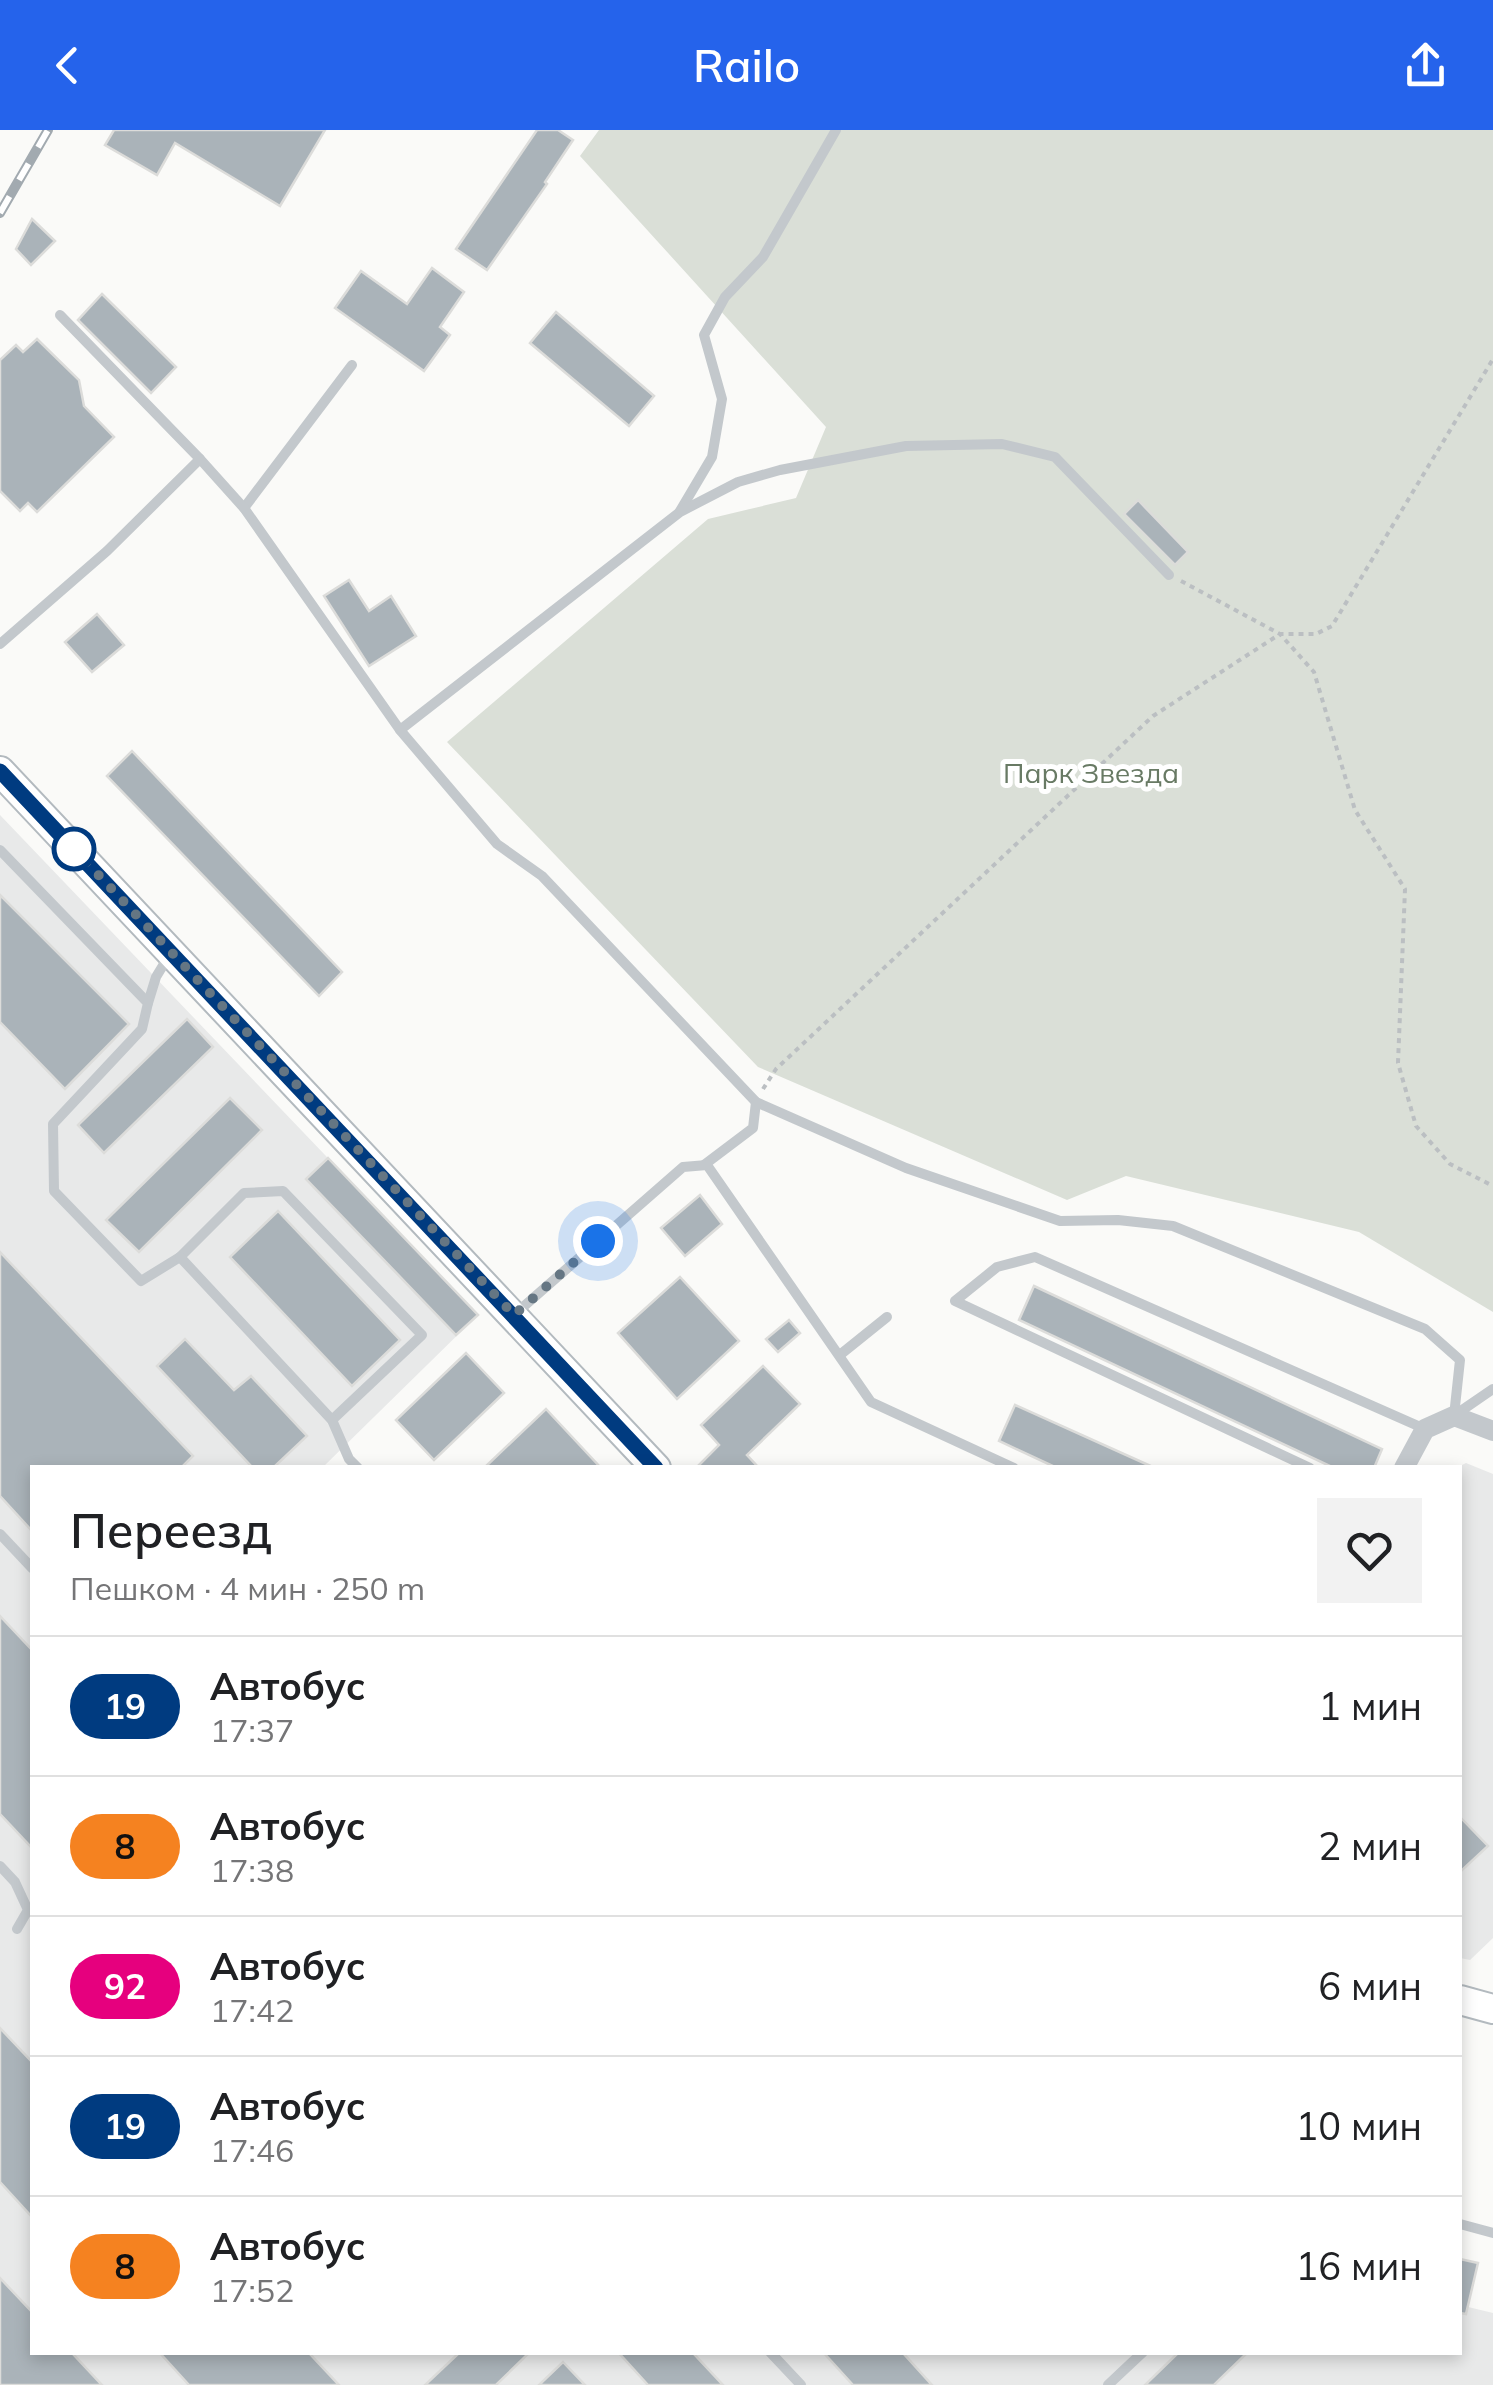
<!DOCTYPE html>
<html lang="ru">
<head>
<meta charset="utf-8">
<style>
  body { margin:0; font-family:Mulish,sans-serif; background:#f2f2f2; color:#202124; height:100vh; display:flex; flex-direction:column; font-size:38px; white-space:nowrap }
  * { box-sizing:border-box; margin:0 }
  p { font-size:32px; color:#757577 }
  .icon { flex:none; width:55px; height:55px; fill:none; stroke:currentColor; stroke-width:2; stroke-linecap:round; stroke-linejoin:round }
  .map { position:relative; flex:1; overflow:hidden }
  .sheet { position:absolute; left:30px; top:1335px; width:1432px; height:890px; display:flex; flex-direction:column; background:#fff; border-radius:0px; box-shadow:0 5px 15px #0003 }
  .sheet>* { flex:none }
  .badge { padding:0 20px; border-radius:32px; font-size:35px; line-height:65px }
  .you { position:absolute; width:50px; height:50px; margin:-25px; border:8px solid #fff; border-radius:50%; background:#1a73e8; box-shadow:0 0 0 15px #1a73e833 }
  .map>.badge { position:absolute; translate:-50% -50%; box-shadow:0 0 0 5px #fff }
  .round { display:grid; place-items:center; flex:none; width:105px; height:105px; border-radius:0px; background:#f2f2f2 }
  .overview { display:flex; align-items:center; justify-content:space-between; height:170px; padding:0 40px }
  h1 { font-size:48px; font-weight:600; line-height:75px }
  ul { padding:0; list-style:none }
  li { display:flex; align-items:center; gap:30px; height:140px; padding:0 40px; border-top:2px solid #e0e0e0 }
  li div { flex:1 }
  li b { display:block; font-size:38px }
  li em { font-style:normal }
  li .badge { min-width:110px; font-weight:700; text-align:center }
  header { display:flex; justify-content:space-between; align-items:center; height:130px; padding:0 40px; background:#2563eb; color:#fff; font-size:45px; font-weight:600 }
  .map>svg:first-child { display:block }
</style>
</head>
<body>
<header><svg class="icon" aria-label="back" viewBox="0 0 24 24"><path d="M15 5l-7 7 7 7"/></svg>Railo<svg class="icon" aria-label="share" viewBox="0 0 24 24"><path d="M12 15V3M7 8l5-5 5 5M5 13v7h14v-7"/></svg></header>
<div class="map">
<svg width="1493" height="2255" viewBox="0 0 1493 2255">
  <rect width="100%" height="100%" fill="#fafaf8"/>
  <g fill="#e8e9e9">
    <polygon points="0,685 478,1185 323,1337 32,1338 32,2222 1460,2222 1460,2175 1493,2183 1493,2255 0,2255"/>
    <polygon points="1466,1333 1493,1344 1493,1808 1470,1830 1460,1828 1460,1338 1456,1338"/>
  </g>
  <polygon fill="#dadfd7" points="599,0 1493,0 1493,1182 1359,1102 1126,1046 1067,1070 758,937 447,612 708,389 796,368 826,297 580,26"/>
  <g fill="#aab3b9" stroke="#dcdcda" stroke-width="2.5">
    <polygon points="114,0 325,0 280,76 175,13 157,45 105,15"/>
    <polygon points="537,0 558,0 573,10 545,52 547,54 487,140 456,119"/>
    <polygon points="32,89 55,111 31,135 16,119"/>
    <polygon points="432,138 464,162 440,197 450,205 424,241 335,178 361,141 407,174"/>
    <polygon points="102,164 176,237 151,263 78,190"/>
    <polygon points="556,182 654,266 629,296 530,213"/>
    <polygon points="37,209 79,250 84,276 114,307 37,382 28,373 20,381 0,361 0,230 16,215 23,222"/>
    <polygon points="1138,370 1188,422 1175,435 1124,384"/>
    <polygon points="349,450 369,481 391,466 416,506 369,536 324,466"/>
    <polygon points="97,484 124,515 92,542 65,512"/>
    <polygon points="132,621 342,842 319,866 107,646"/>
    <polygon points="0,765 129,894 65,959 0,892"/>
    <polygon points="187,889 213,917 104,1023 78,995"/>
    <polygon points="230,968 262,1000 139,1122 106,1090"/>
    <polygon points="328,1028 478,1185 456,1205 306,1049"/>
    <polygon points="700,1065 722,1094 685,1126 661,1098"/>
    <polygon points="278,1081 400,1210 352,1256 230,1127"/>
    <polygon points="0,1122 193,1326 181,1338 32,1338 32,1401 0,1366"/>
    <polygon points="680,1147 739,1211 677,1269 618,1203"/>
    <polygon points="1034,1156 1382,1319 1374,1338 1334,1338 1019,1190"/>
    <polygon points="789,1190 800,1203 778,1222 766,1209"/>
    <polygon points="185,1209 234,1260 251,1246 307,1306 273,1338 253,1338 157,1236"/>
    <polygon points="466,1223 504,1263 434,1330 396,1290"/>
    <polygon points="763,1236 800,1274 747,1325 759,1338 696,1338 719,1315 701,1295"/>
    <polygon points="1015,1275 1155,1338 1057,1338 999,1311"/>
    <polygon points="546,1279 601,1338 484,1338"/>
    <polygon points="0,1486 32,1520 32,1718 0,1684"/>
    <polygon points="1460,1687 1488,1716 1460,1742"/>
    <polygon points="0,1898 32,1932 32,2087 0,2052"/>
    <polygon points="1460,2129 1478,2133 1466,2184 1460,2183"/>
    <polygon points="0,2148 32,2182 32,2222 71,2222 102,2255 0,2255"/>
    <polygon points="159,2222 308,2222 339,2255 189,2255"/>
    <polygon points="460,2222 530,2222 496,2255 425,2255"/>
    <polygon points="618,2222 692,2222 723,2255 648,2255"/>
    <polygon points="823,2222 902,2222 932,2255 853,2255"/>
    <polygon points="1179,2222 1248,2222 1214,2255 1145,2255"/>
    <polygon points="563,2232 585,2255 539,2255"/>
  </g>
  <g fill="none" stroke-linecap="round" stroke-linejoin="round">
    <g stroke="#b3babf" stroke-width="32">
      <g id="secondary">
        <polyline points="0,641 656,1338"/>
        <polyline points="1460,1870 1493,1879"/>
      </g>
    </g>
    <g stroke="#bbbfc2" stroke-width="4" stroke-dasharray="5 5" stroke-linecap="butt">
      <polyline points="1181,451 1280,504 1314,542 1355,680 1405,759 1398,933 1416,996 1450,1034 1493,1056"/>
      <polyline points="763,959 776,939 1153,586 1280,504 1316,504 1332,496 1493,229"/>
    </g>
    <g stroke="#c3c8cc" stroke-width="10">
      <polyline points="60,185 200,329"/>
      <polyline points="244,378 352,235"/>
      <polyline points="680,381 712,327 722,269 704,205 725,167 763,127 836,0"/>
      <polyline points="0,514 107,421 200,329 244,378 400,600 680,382 738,352 780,340 906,316 1002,314 1055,327 1169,445"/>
      <polyline points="400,600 497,714 542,746 756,972 906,1038 1060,1091 1118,1090 1173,1096 1425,1199 1460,1230 1454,1286"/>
      <polyline points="0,720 148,873 142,899 53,994 54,1061 141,1151 180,1127 244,1063 283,1061 422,1205 332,1290"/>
      <polyline points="148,873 156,847 170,824"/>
      <polyline points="704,1035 753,998 756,972"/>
      <polyline points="180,1127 332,1290 349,1329 358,1338"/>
      <polyline points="515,1184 683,1037 707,1035 871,1272 1014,1338"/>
      <polyline points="841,1224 887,1187"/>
      <polyline points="1455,1285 1493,1259"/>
      <polyline points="1310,1338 955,1171 997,1137 1035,1127 1425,1299"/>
      <polyline points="0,1404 32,1438"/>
      <polyline points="0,1736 15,1752 28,1780 17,1799"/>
      <polyline points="1460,2094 1493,2103"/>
      <polyline points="770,2222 801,2255"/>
      <polyline points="1108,2255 1143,2222"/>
    </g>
    <polyline stroke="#c3c8cc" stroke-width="20" points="1404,1338 1425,1299 1454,1286 1493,1301"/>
    <use href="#secondary" stroke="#fff" stroke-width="28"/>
    <g stroke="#a2aab0" stroke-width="10">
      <polyline id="rail" points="0,83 48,0"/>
    </g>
    <use href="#rail" stroke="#fff" stroke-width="6" stroke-dasharray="19" stroke-linecap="butt"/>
  </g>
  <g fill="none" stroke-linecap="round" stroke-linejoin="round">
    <g stroke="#fff" stroke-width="22">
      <polyline id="line" points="0,641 656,1338"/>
    </g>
    <use href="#line" stroke="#003b80" stroke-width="15"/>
    <polyline stroke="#657683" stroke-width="10" stroke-dasharray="0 18" points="74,719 514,1185 598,1111"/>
  </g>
  <circle fill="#fff" stroke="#003b80" stroke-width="5" cx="74" cy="719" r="20"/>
  <g text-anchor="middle" stroke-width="10" stroke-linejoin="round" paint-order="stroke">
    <g font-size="28" fill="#687a64" stroke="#fff">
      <text x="1091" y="653">Парк Звезда</text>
    </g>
  </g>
</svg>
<div class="you" style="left:598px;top:1111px"></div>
<section class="sheet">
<div class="overview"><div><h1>Переезд</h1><p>Пешком · 4 мин · 250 m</p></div><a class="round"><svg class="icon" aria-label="heart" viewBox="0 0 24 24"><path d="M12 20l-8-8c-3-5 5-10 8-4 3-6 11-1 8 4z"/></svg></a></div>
<ul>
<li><span class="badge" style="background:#003b80;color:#fff">19</span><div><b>Автобус</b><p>17:37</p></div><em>1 мин</em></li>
<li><span class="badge" style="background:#f58220;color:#111">8</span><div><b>Автобус</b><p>17:38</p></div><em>2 мин</em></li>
<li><span class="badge" style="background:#e6007e;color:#fff">92</span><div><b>Автобус</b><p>17:42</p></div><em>6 мин</em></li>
<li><span class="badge" style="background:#003b80;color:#fff">19</span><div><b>Автобус</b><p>17:46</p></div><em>10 мин</em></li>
<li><span class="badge" style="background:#f58220;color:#111">8</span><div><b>Автобус</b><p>17:52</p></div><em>16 мин</em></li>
</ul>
</section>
</div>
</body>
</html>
